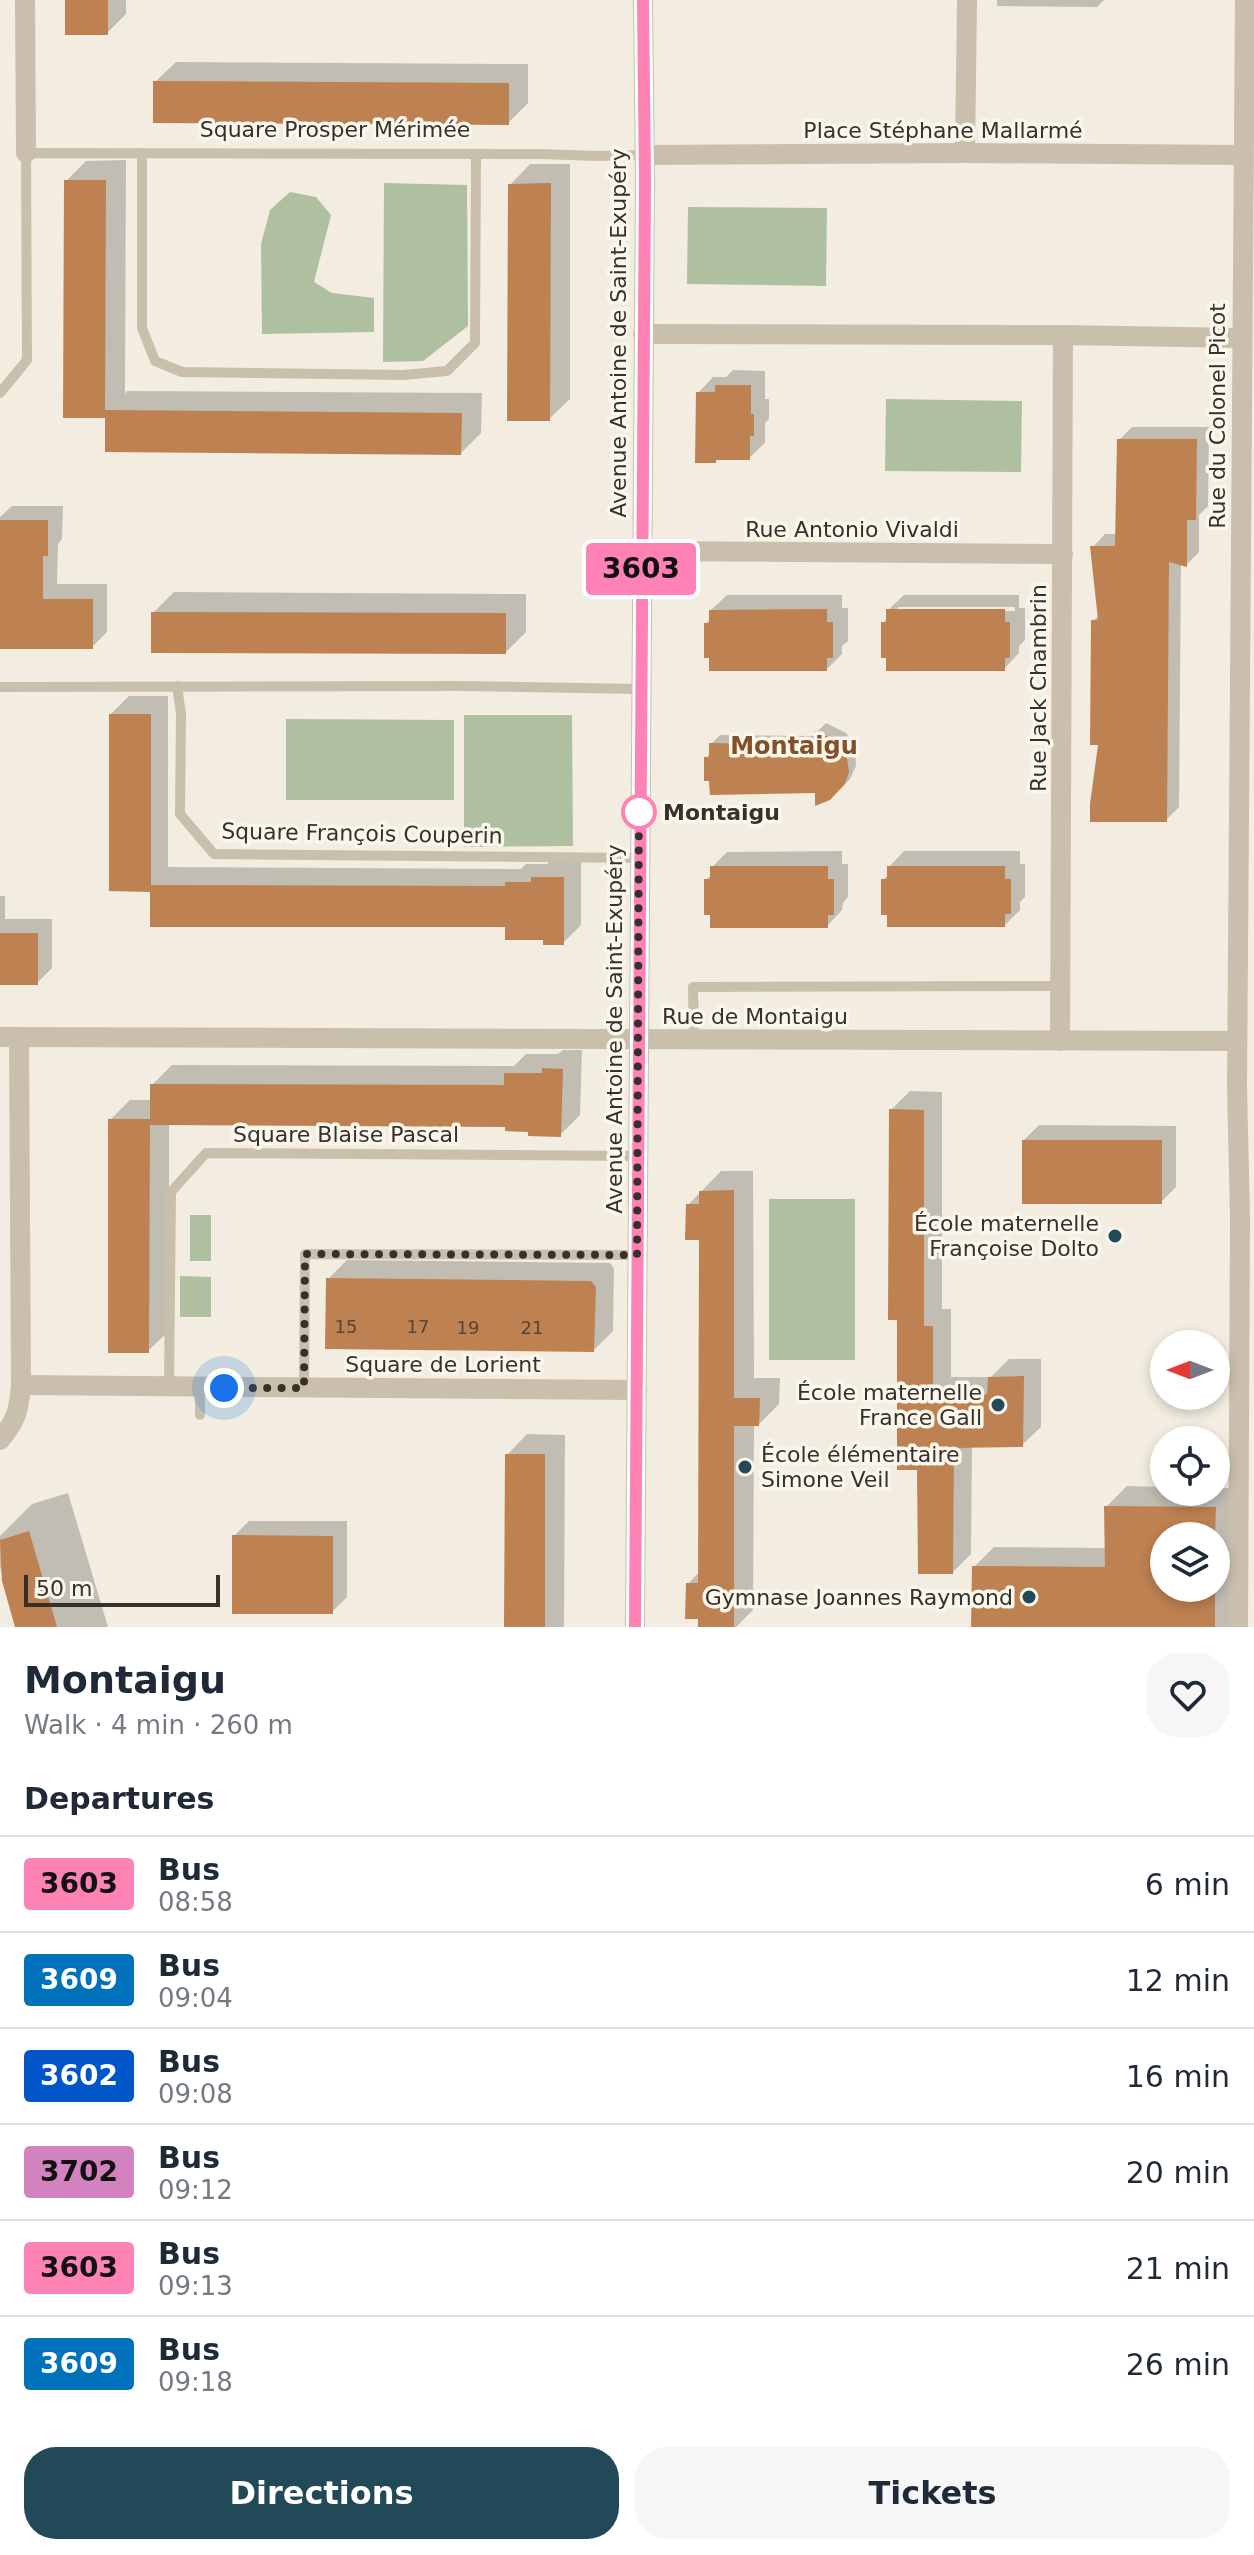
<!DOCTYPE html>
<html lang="en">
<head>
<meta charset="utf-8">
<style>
  body { margin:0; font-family:"DejaVu Sans",sans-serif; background:#f6f6f7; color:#1f2937; height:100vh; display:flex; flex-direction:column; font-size:30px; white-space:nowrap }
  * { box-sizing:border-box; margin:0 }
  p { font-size:26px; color:#747a83 }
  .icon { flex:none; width:44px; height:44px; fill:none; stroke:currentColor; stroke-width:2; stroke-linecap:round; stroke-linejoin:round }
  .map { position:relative; height:1627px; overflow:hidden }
  .sheet { display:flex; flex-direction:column; background:#fff; flex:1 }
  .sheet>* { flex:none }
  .badge { padding:0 16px; border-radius:6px; font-size:28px; line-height:52px }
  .needle { width:52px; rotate:270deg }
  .fabs { position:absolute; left:1150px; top:1330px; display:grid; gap:16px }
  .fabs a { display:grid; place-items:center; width:80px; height:80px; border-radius:50%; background:#fff; box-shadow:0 4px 12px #0003; font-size:40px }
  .scale { position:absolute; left:24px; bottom:20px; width:196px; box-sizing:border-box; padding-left:8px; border:4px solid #38312b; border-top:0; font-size:22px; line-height:28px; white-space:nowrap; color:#38312b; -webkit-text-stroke:6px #f9f6ec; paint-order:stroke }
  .you { position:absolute; width:40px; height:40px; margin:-20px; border:6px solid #fff; border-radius:50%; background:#1a73e8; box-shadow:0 0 0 12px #1a73e833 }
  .map>.badge { position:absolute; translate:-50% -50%; box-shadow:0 0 0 4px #fff }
  h2 { padding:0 24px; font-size:30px; line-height:72px }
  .round { display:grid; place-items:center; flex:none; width:84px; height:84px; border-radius:32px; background:#f6f6f7 }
  .overview { display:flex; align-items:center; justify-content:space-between; height:136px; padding:0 24px }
  h1 { font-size:38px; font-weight:700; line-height:60px }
  .action { display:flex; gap:16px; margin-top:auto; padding:16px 24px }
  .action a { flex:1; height:92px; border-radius:32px; background:#224957; color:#fff; font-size:32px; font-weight:700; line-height:92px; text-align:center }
  .action a+a { background:#f6f6f7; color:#1f2937 }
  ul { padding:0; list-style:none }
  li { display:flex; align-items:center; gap:24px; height:96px; padding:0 24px; border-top:2px solid #e0e1e3 }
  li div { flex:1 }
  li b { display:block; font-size:30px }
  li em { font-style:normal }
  li .badge { min-width:88px; font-weight:700; text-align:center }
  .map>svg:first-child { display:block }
</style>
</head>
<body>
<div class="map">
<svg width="1254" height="1627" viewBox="0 0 1254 1627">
  <rect width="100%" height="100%" fill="#f2ede0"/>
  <g fill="#afc0a0">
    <polygon points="384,183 467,185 468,326 423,361 383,362"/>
    <polygon points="290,192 316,197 331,215 314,282 332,293 374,298 374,332 262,334 261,244 270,210"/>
    <polygon points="688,207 827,208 826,286 687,284"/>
    <polygon points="886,399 1022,401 1021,472 885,471"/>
    <polygon points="464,715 572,715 573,846 464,847"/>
    <polygon points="286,719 454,720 454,800 286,800"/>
    <rect x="769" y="1199" width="86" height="161"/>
    <rect x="190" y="1215" width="21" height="46"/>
    <polygon points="180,1276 211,1277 211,1317 180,1317"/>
  </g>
  <g fill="#0003" fill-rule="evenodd">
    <polygon points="67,0 126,0 126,14 107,33"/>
    <polygon points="997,0 1104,0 1097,7 997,6"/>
    <polygon points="176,62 528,64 528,103 508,123 155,82"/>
    <polygon points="126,160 125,394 127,391 482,393 481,433 461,453 107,413 104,416 66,181 86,161"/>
    <polygon points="530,164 570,164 570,399 549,419 510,185"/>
    <polygon points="733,370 765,371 765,399 769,399 769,419 765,423 765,443 749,458 719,458 715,461 698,393 713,377 726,377"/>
    <polygon points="1132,427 1209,427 1208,506 1199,515 1199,552 1186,565 1181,563 1179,807 1166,820 1100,743 1093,621 1100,614 1093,547 1105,534 1117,534 1119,440"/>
    <polygon points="12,506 63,506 62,539 58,544 57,584 107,584 107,632 92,647 0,647 0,517"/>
    <polygon points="174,592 526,594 526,632 506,652 153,613"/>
    <polygon points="727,595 842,595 842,608 848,608 848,641 842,646 842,654 827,669 711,656 706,624 711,618 711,610"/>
    <path d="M904 595H1019V608H1025V640L1019 646V653L1004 669 883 623 888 618V610ZM899 607H1015V611H894Z"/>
    <polygon points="129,696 168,696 168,867 521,869 526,864 547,864 551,860 581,859 581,925 563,943 507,925 152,890 111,889 111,714"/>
    <polygon points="826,723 846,733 855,746 856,766 850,779 840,789 817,791 706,758 711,752 711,744 720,735 817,736 817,732"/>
    <polygon points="842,851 842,864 848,864 848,897 843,903 842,910 827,926 706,880 712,874 712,867 727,852"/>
    <polygon points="904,851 1020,851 1020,864 1025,864 1025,897 1020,902 1020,910 1005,925 883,880 889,874 889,867"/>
    <polygon points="0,896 5,896 5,919 52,919 52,968 37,983 0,983"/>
    <polygon points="563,1050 582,1050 580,1115 560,1135 507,1125 169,1123 169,1331 148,1351 110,1120 130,1100 152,1100 152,1085 172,1065 514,1066 526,1054 558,1054"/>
    <polygon points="910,1091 942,1092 942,1309 951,1309 951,1377 991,1377 1009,1359 1041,1359 1041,1427 1022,1445 972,1446 971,1554 953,1572 919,1468 899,1318 891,1110"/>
    <polygon points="1039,1125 1176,1126 1176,1187 1161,1202 1024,1140"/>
    <polygon points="721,1171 753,1171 754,1378 780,1378 779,1404 759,1424 754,1424 753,1610 736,1627 700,1627 700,1617 688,1584 700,1571 701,1237 688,1205"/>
    <polygon points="347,1260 610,1263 614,1268 613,1331 594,1350 328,1279"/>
    <polygon points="527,1434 565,1435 564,1627 506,1627 507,1455"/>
    <path d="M1127 1486 1164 1487V1492H1216V1488H1235L1234 1627H973L974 1567 994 1547 1106 1548V1507ZM1164 1536H1216V1588H1164Z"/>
    <polygon points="68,1493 108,1627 17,1627 0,1567 0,1536 32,1504"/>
    <polygon points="249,1521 347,1521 347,1597 332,1612 234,1536"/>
  </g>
  <g fill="#be8151">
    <rect x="65" y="0" width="43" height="35"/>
    <polygon points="153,81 509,83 509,125 153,123"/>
    <polygon points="64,180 106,180 105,418 63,418"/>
    <polygon points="551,183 550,421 507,421 508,184"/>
    <polygon points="715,385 751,385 751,414 754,414 754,436 750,436 750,460 716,460 716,463 695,463 696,392 715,392"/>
    <polygon points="105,410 462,413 461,455 105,452"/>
    <polygon points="1117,439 1197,439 1196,520 1187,520 1187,567 1169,562 1167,822 1090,822 1090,804 1098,745 1090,745 1091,620 1098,620 1090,546 1115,546"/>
    <polygon points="0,520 48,520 48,556 43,556 43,599 93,599 93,649 0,649"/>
    <polygon points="827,609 827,622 833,622 833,658 827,658 827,671 709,671 709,658 704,658 704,623 709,623 709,610"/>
    <polygon points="886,609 1005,609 1005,622 1010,622 1010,658 1005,658 1005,671 886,671 886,658 881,658 881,622 886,622"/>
    <polygon points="151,612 506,613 506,654 151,653"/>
    <polygon points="109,714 151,714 151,885 505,886 505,882 531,882 531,877 564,877 564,945 543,945 543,940 505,940 505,927 150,927 150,892 109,891"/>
    <polygon points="815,731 837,741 847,758 849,772 845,784 830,800 815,806 815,793 710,795 709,781 704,781 704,757 709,757 709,743 815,745"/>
    <polygon points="710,866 828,866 828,879 834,879 834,915 828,915 828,928 710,928 710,915 704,915 704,879 710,879"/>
    <polygon points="887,866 1005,866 1005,879 1011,879 1011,914 1005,914 1005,927 887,927 887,915 881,915 881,879 887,879"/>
    <rect x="0" y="933" width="38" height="52"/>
    <polygon points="542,1068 563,1069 561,1137 528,1136 528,1132 505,1131 505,1127 150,1125 150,1084 504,1085 504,1073 542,1073"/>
    <polygon points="889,1109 924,1110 924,1326 933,1326 933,1395 987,1394 988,1377 1024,1376 1023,1447 954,1448 953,1574 918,1574 917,1470 897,1470 897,1320 888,1320"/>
    <polygon points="108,1119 150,1119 149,1353 108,1353"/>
    <rect x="1022" y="1140" width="140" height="64"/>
    <polygon points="734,1190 734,1398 760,1398 759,1426 734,1426 734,1627 698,1627 698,1619 685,1619 686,1583 698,1583 699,1240 685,1240 686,1204 699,1204 699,1191"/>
    <polygon points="326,1278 591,1281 596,1287 594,1352 325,1349"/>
    <polygon points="505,1454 545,1454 545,1627 504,1627"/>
    <polygon points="1104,1506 1216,1507 1215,1536 1164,1536 1164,1588 1215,1588 1215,1627 971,1627 972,1566 1105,1567"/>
    <polygon points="29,1531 57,1627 15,1627 2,1581 0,1540"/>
    <polygon points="232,1535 333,1536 333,1614 232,1614"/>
  </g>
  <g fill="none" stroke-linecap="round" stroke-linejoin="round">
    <g stroke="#c9bfac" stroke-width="10">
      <polyline points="142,153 142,328 155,361 182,372 403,375 447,371 475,343 476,154"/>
      <polyline points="0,393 27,360 26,153 540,154 597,156 644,155"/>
      <polyline points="177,686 181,714 180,814 214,854 639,858"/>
      <polyline points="0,687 457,686 640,689"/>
      <polyline points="694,1040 693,987 1060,986"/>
      <polyline points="169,1386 171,1192 206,1153 637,1156"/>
      <polyline points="200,1388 200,1415"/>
      <polyline points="304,1388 305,1254 637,1255"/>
    </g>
    <g stroke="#c9bfac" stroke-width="20">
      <polyline points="25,0 26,153"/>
      <polyline points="965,153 967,0"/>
      <polyline points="644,155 965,153 1243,155"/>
      <polyline points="643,334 1063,335 1241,338"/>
      <polyline points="641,551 1063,554"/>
      <polyline points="0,1037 1237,1041"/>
      <polyline points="1060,1041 1063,335"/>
      <polyline points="21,1385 637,1390"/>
      <path d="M0 1440C16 1421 19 1411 21 1385L19 1037"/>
      <polyline points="635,1627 645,181 643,0"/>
      <polyline points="1238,1627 1240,1217 1237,1087 1245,0"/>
    </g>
  </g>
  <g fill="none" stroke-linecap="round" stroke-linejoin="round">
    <g stroke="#fff" stroke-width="18">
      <polyline id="line" points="635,1627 645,181 643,0"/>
    </g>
    <use href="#line" stroke="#ff82b4" stroke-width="12"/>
    <polyline stroke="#38312b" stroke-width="8" stroke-dasharray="0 14.4" points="224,1388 304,1388 305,1254 637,1255 639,801 639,812"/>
  </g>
  <circle fill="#fff" stroke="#ff82b4" stroke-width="4" cx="639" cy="812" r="16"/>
  <g fill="#224957" stroke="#f9f6ec" stroke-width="3">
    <circle cx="1115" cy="1236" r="8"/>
    <circle cx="998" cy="1405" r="8"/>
    <circle cx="745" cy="1467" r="8"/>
    <circle cx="1029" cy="1597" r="8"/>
  </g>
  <g text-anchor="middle" stroke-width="7" stroke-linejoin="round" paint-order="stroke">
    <g font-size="18" fill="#5a4534">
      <text x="346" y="1333">15</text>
      <text x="418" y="1333">17</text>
      <text x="468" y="1334">19</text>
      <text x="532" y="1334">21</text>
    </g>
    <g font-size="22" fill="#38312b" stroke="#f9f6ec">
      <text x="335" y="137">Square Prosper Mérimée</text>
      <text x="943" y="138">Place Stéphane Mallarmé</text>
      <text transform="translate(618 333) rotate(-90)" y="8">Avenue Antoine de Saint-Exupéry</text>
      <text transform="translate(1217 416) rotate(-90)" y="8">Rue du Colonel Picot</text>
      <text x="852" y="537">Rue Antonio Vivaldi</text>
      <text transform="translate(1038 688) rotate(-90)" y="8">Rue Jack Chambrin</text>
      <text transform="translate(362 833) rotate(1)" y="8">Square François Couperin</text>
      <text x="755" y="1024">Rue de Montaigu</text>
      <text transform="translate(614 1029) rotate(-90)" y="8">Avenue Antoine de Saint-Exupéry</text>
      <text x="346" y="1142">Square Blaise Pascal</text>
      <text x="443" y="1372">Square de Lorient</text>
    </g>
    <g font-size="22" font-weight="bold" fill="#38312b" stroke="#f9f6ec" text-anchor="start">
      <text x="663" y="820">Montaigu</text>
    </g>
    <g font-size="22" fill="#38312b" stroke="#f9f6ec" text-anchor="end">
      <text x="1099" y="1231">École maternelle<tspan x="1099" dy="25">Françoise Dolto</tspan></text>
      <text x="982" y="1400">École maternelle<tspan x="982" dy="25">France Gall</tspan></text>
      <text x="761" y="1462" text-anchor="start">École élémentaire<tspan x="761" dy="25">Simone Veil</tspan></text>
      <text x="1013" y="1605">Gymnase Joannes Raymond</text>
    </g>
    <g font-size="24" font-weight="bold" fill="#824f29" stroke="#f9f6ec">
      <text x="794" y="754">Montaigu</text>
    </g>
  </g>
</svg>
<div class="fabs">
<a><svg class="needle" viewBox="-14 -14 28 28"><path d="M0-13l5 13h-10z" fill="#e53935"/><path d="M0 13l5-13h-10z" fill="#747a83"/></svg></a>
<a><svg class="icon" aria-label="locate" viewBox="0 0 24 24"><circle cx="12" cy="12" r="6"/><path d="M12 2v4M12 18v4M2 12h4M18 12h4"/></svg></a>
<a><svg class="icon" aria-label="layers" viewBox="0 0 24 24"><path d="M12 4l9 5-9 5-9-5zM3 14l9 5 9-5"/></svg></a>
</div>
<div class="scale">50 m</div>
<div class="you" style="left:224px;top:1388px"></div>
<b class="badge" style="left:641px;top:569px;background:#ff82b4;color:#111">3603</b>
</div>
<section class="sheet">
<div class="overview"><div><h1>Montaigu</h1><p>Walk · 4 min · 260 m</p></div><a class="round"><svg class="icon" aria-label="heart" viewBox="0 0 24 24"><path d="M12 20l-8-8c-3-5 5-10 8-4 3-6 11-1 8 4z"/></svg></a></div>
<h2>Departures</h2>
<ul>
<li><span class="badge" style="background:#ff82b4;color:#111">3603</span><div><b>Bus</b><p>08:58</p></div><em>6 min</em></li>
<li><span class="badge" style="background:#0072bc;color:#fff">3609</span><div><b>Bus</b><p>09:04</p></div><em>12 min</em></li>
<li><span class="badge" style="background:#0055c8;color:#fff">3602</span><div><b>Bus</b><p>09:08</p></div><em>16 min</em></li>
<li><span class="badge" style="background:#d282be;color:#111">3702</span><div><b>Bus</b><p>09:12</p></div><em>20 min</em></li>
<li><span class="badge" style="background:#ff82b4;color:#111">3603</span><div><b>Bus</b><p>09:13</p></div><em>21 min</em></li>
<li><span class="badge" style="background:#0072bc;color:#fff">3609</span><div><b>Bus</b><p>09:18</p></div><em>26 min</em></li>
</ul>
<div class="action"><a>Directions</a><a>Tickets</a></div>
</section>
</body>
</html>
